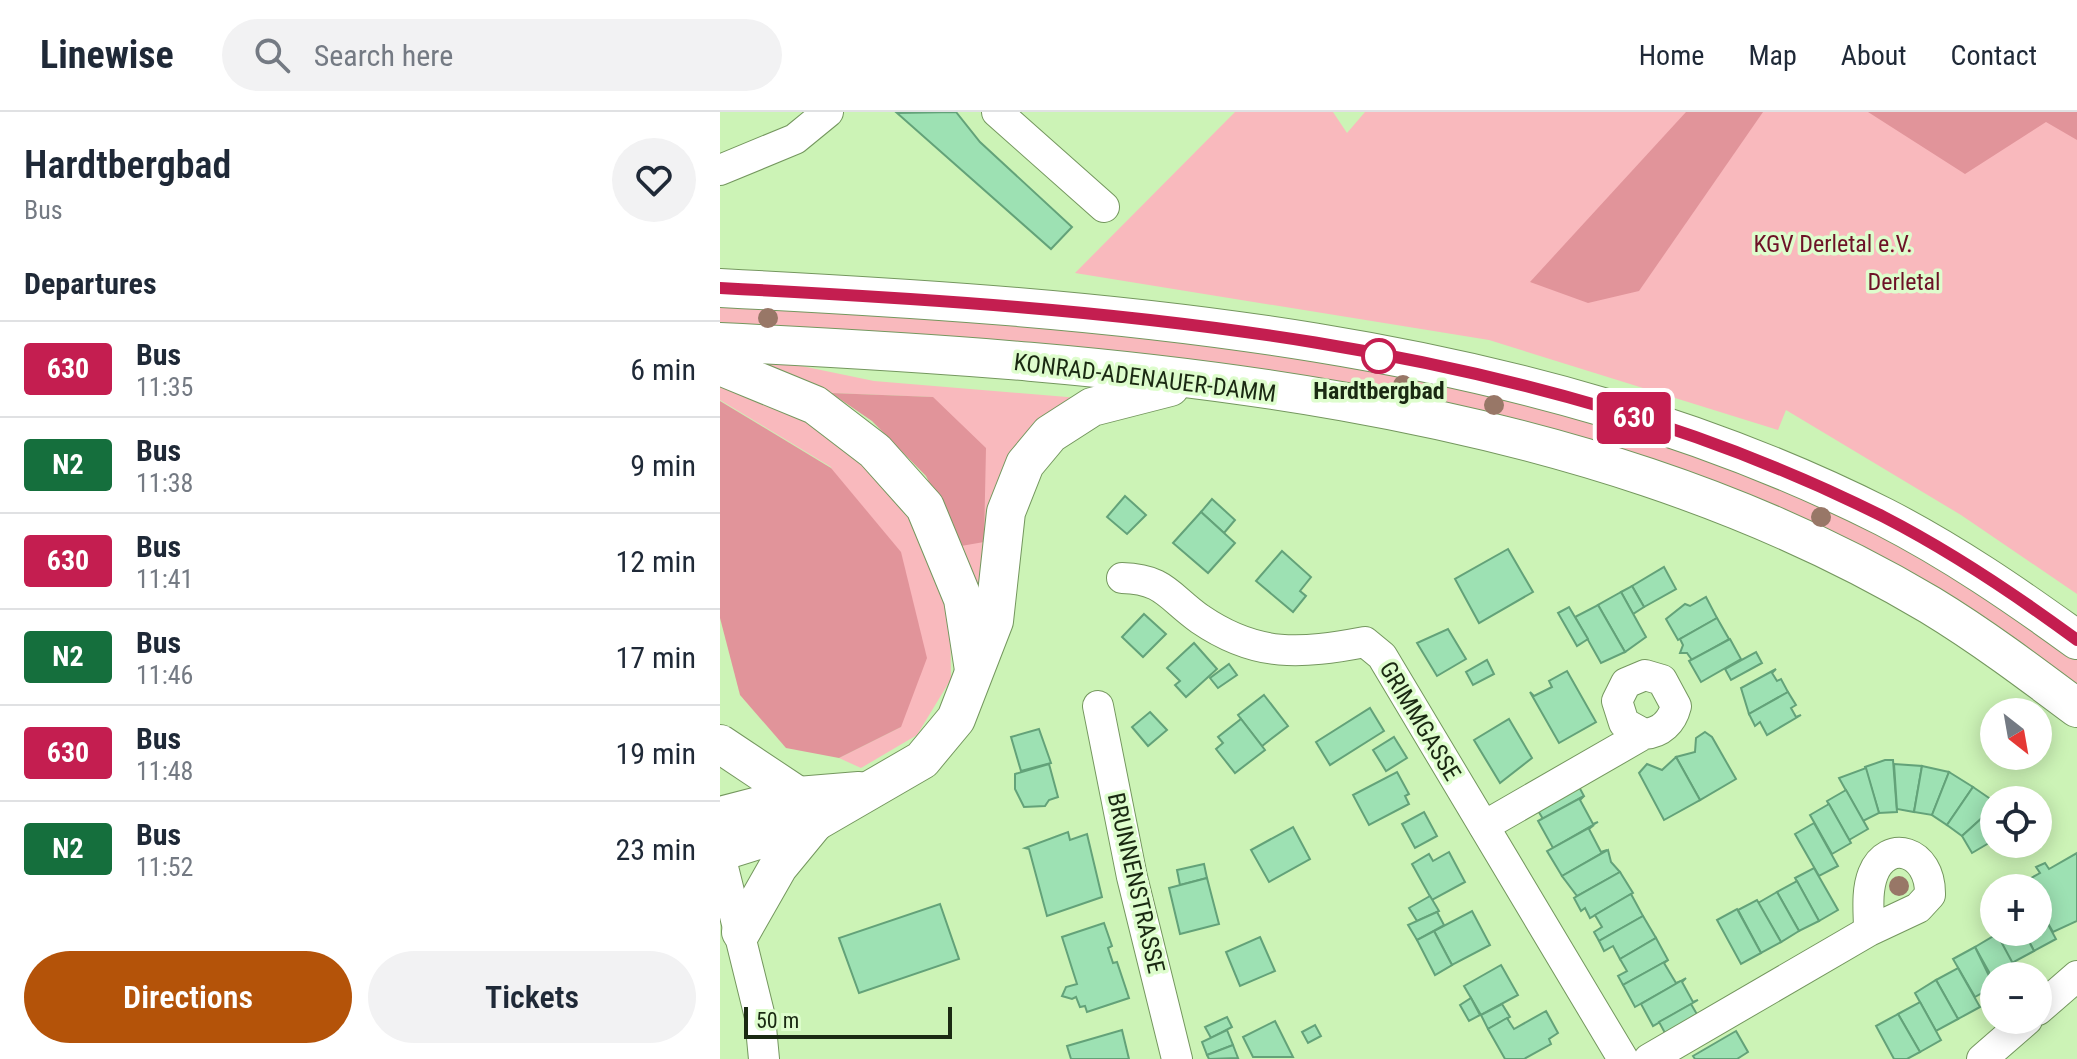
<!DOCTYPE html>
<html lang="en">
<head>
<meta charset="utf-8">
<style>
  body { margin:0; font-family:"Roboto Condensed",sans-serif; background:#f2f2f3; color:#1f2937; height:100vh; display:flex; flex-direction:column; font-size:30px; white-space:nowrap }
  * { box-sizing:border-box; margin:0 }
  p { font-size:26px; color:#747a83 }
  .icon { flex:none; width:44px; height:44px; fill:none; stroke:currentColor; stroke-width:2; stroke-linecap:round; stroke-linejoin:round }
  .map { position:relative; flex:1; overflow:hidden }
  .drawer { display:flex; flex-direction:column; background:#fff; width:720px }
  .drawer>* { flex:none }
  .badge { padding:0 16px; border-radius:6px; font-size:28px; line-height:52px }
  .needle { width:52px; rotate:149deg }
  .fabs { position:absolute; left:1260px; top:586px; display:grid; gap:16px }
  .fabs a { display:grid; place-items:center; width:72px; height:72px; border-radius:50%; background:#fff; box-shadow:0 4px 20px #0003; font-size:40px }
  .scale { position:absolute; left:24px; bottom:20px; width:208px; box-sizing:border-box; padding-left:8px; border:4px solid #1a2912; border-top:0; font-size:22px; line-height:28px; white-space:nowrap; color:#1a2912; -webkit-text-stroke:6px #defdcd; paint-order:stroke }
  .map>.badge { position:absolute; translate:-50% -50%; box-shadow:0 0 0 4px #fff }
  h2 { padding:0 24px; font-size:30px; line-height:72px }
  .round { display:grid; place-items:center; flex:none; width:84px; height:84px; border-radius:42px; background:#f2f2f3 }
  .headline { display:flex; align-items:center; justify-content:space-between; height:136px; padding:0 24px }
  h1 { font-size:38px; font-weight:600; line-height:60px }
  .cta { display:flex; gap:16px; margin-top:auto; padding:16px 24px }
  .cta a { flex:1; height:92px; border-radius:48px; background:#b45309; color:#fff; font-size:32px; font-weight:600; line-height:92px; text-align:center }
  .cta a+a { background:#f2f2f3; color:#1f2937 }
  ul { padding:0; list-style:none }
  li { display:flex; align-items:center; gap:24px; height:96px; padding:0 24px; border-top:2px solid #e0e1e3 }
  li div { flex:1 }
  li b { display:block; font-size:30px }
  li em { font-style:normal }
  li .badge { min-width:88px; font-weight:700; text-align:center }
  header { display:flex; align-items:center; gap:48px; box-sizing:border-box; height:112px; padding:0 40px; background:#fff; border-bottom:2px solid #e0e1e3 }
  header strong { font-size:38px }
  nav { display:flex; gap:44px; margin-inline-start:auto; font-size:28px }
  .search { width:560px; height:72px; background:#f2f2f3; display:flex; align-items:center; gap:20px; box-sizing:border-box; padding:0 28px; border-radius:44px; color:#747a83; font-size:30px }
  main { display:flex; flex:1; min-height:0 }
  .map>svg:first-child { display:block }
</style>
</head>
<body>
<header>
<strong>Linewise</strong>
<div class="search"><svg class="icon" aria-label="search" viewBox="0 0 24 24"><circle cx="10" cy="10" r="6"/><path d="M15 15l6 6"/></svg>Search here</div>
<nav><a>Home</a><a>Map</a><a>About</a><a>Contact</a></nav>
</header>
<main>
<section class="drawer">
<div class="headline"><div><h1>Hardtbergbad</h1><p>Bus</p></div><a class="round"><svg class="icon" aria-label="heart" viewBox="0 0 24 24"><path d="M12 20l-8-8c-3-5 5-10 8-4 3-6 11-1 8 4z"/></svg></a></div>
<h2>Departures</h2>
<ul>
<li><span class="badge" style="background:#c41e50;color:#fff">630</span><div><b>Bus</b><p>11:35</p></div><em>6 min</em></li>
<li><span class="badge" style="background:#156f3d;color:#fff">N2</span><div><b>Bus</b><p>11:38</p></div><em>9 min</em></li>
<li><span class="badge" style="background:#c41e50;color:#fff">630</span><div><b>Bus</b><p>11:41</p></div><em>12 min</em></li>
<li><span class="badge" style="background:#156f3d;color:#fff">N2</span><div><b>Bus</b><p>11:46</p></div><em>17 min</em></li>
<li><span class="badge" style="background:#c41e50;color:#fff">630</span><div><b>Bus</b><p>11:48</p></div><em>19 min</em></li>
<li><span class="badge" style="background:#156f3d;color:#fff">N2</span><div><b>Bus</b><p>11:52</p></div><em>23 min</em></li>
</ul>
<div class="cta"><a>Directions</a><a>Tickets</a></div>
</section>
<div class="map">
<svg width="1357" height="947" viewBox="0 0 1357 947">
  <rect width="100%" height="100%" fill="#ccf3b6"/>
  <g fill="#f9b9bd">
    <polygon points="515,0 613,0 627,21 645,0 1357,0 1357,482 1241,403 1066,298 1058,318 769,228 355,161"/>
    <path d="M0 193C469 221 968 252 1357 547V573C1208 463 1075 398 900 338L0 216Z"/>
    <polygon points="28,248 67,251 154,269 359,286 337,302 259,500 241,434 213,285 111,281 28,253"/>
    <polygon points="0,271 88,303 143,345 198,410 230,495 231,567 197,623 141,656 119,646 181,615 111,355 0,288"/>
  </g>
  <g fill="#e1949a">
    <polygon points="966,0 1043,0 919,179 868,191 810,170"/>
    <polygon points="1148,0 1357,0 1357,28 1326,10 1245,62"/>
    <polygon points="111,281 213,285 266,336 264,430 241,434 206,364 152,309"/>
    <polygon points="0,289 111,356 181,440 207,546 181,615 119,646 66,636 20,583 0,506"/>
  </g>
  <g fill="#9de1b3" stroke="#63a279" stroke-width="2">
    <polygon points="236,0 260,30 352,115 331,137 177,1"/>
    <polygon points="405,384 426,403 407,422 387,405"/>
    <polygon points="492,387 515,408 504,421 481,400"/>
    <polygon points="481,400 515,431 488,461 453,431"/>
    <polygon points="788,437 813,480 759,511 735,467"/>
    <polygon points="562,439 591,465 580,479 586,484 573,500 536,469"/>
    <polygon points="944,455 956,477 924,495 912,474"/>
    <polygon points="912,474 924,495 913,502 901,480"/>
    <polygon points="901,480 926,525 905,540 878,493"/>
    <polygon points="986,485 997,506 958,528 946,507 965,492 970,494"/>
    <polygon points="878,493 905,540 881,551 855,505"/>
    <polygon points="849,495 868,527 857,534 838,501"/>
    <polygon points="424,502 446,522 423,545 402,525"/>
    <polygon points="997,506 1009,527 972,548 967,541 960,541 963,533 960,527"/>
    <polygon points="728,517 746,547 717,564 697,531"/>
    <polygon points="1010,527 1021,547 981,570 969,549"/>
    <polygon points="474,531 497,557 466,585 455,573 460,569 447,556"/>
    <polygon points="1036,540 1042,551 1011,568 1005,557"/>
    <polygon points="767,548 774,562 753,573 746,560"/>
    <polygon points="509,552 517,563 498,576 490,566"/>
    <polygon points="1056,557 1052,561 1057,569 1061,567 1068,580 1029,602 1021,576"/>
    <polygon points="847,559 876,610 839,631 810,580 814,584 832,575 829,569"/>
    <polygon points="1068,580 1076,593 1071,596 1076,605 1081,603 1047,623 1040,610 1035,614 1029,602"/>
    <polygon points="544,583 568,614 542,634 518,603"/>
    <polygon points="650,596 664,619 610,653 596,630"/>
    <polygon points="430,600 447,618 428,634 412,615"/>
    <polygon points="521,607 545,638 515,661 496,637 503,631 498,625"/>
    <polygon points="789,607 812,646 780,671 754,628"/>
    <polygon points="319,617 331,651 301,659 291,625"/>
    <polygon points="985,620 992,625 1016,667 980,688 956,645 975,640 976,626"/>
    <polygon points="674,625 687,646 666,659 653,638"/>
    <polygon points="956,645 980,688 944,708 919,661 927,652 942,658"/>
    <polygon points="1165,648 1173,648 1177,700 1159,701 1145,655"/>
    <polygon points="329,652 338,685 329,688 325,694 304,695 295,677 295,662"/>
    <polygon points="1174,652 1202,654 1194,700 1177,697"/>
    <polygon points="1202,654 1229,660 1212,703 1194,700"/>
    <polygon points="1146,656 1159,701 1143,709 1119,666"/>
    <polygon points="677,660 689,682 685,684 689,692 649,713 633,683"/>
    <polygon points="1229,660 1253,675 1227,713 1212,703"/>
    <polygon points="858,673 864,684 823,707 817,697"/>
    <polygon points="1253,675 1272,688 1274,695 1242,724 1227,713"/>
    <polygon points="1126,678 1148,717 1129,728 1107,689"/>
    <polygon points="864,684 860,688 873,712 878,710 833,736 818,709"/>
    <polygon points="1109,692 1131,731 1112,742 1090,703"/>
    <polygon points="1274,695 1274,728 1252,741 1242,724"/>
    <polygon points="704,700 717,724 695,736 682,712"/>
    <polygon points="1094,711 1118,754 1099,764 1075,722"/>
    <polygon points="874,713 869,717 881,740 887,738 842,764 827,739"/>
    <polygon points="573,715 590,747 549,770 531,738"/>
    <polygon points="348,720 350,728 367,722 382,785 327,804 309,737 305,736"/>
    <polygon points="888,738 891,750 900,760 857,784 842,764"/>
    <polygon points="729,740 745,770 712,788 692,752 709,742 713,749"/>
    <polygon points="1357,741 1357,809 1333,820 1318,794 1318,776 1308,776 1304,770 1320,761 1316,755 1325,751 1329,757"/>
    <polygon points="484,752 487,766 460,773 457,758"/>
    <polygon points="1094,756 1118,798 1099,809 1075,766"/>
    <polygon points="900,760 913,781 870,806 865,796 861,799 854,786"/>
    <polygon points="487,766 499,812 460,822 449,776"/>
    <polygon points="1077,769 1099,809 1079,819 1057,780"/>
    <polygon points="1057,780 1079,819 1061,830 1038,791"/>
    <polygon points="911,782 923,804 879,829 874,820 882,815 875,803"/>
    <polygon points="710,784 719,799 697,809 689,796"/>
    <polygon points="1037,788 1061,830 1041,841 1018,798"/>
    <polygon points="220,792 239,847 139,881 119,826"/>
    <polygon points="1318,794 1336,827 1314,839 1304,820 1318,820"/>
    <polygon points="1017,797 1041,841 1021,852 997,808"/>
    <polygon points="752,799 770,833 732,853 714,819"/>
    <polygon points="717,800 724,813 697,828 688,813"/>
    <polygon points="923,804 936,826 900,847 893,834 884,839 879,829"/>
    <polygon points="384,811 392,834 388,836 393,851 397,850 409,886 367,900 365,894 360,895 356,885 352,887 342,884 346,875 357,872 342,825"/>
    <polygon points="714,819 732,853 715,863 697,828"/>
    <polygon points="1275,820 1304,820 1314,839 1292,851"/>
    <polygon points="1277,822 1298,861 1274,864 1274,869 1255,835"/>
    <polygon points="540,825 555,859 520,874 506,840"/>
    <polygon points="936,826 948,848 903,873 898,864 907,859 900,847"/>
    <polygon points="1255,835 1274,874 1255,885 1233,847"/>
    <polygon points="948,848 944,851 956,871 961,869 915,895 903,873"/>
    <polygon points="781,853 798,883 761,903 744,874"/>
    <polygon points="1238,856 1260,895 1238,907 1216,868"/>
    <polygon points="966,866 962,870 973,890 978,888 933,914 921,892"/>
    <polygon points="1216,868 1238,907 1216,919 1195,881"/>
    <polygon points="751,886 760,903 749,909 740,893"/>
    <polygon points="1200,890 1221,928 1200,940 1178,902"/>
    <polygon points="782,892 790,905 768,917 761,903"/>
    <polygon points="971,892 978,904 945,921 939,910"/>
    <polygon points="826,899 838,921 829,927 831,932 804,947 785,947 768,917 787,906 794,917"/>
    <polygon points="1178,902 1200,940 1187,947 1174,947 1156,914"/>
    <polygon points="507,905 512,915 491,926 485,915"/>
    <polygon points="555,909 573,945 533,945 523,925"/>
    <polygon points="595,913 601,924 588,931 582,920"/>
    <polygon points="402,918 409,947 351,947 347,934"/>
    <polygon points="507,918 513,933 487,943 482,930"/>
    <polygon points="1016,919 1028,940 1017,947 975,947 973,944"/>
    <polygon points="513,933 518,946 489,947 487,943"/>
  </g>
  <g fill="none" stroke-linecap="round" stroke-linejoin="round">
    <g stroke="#74975e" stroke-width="32">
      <g id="minor">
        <polyline points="277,0 384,95"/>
        <polyline points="0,58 75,27 108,0"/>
        <path d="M402 466C444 467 448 484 480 507 537 546 581 542 645 530L662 544 903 947"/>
        <polyline points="378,594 412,765 457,947"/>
        <path d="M764 714 924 622 904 611 897 589 906 571 925 563 942 568 956 594C952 610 941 621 924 622"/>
        <polyline points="0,743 40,905 44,947"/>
        <polyline points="1318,898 1357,864"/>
        <path d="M929 947 1149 819 1198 796 1210 783C1211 738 1167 726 1153 762 1146 780 1149 801 1149 819"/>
        <polyline points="1262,947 1307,908"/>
      </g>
    </g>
    <g stroke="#74975e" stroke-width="40">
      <g id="major">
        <path d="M0 176C391 196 808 225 1164 405 1232 440 1295 483 1357 528"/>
        <path d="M0 230C405 250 854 281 1210 493 1261 524 1309 560 1357 596"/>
        <polyline points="0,254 95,293 155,339 205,395 243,487 254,558"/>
        <polyline points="0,632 78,684"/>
        <polyline points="0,704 78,684 139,679"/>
        <polyline points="0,740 95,710 202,648 236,607 274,509 286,400 305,352 330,322 372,295 450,275"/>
        <polyline points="21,820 58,755 95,710"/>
      </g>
    </g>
    <use href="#minor" stroke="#fff" stroke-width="30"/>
    <use href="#major" stroke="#fff" stroke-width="38"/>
  </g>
  <g fill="#987767">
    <circle cx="48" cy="206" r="10"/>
    <circle cx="683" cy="273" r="10"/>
    <circle cx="774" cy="293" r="10"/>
    <circle cx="1101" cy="405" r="10"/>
    <circle cx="1179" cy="774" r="10"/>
  </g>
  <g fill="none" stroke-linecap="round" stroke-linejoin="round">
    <g stroke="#fff" stroke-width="18">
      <path id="line" d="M0 176C393 196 806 225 1164 405 1232 440 1296 483 1357 528"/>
    </g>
    <use href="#line" stroke="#c41e50" stroke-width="12"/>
  </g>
  <circle fill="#fff" stroke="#c41e50" stroke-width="4" cx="659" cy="244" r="16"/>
  <g text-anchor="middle" stroke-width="7" stroke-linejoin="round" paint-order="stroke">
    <g font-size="24" fill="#6d1227" stroke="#defdcd">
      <text x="1113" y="140">KGV Derletal e.V.</text>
      <text x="1184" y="178">Derletal</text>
    </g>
    <g font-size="24" fill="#1a2912" stroke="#defdcd">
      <text transform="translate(425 266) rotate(7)" y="8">KONRAD-ADENAUER-DAMM</text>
      <text transform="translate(700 609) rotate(59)" y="8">GRIMMGASSE</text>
      <text transform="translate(416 771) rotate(77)" y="8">BRUNNENSTRASSE</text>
    </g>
    <g font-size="24" font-weight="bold" fill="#1a2912" stroke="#defdcd">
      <text x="659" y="287">Hardtbergbad</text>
    </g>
  </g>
</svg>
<div class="fabs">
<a><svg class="needle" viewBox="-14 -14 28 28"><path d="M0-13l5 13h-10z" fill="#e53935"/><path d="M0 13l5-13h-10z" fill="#747a83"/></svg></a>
<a><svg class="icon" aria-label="locate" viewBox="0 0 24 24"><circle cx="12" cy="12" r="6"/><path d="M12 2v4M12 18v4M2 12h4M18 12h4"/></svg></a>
<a>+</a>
<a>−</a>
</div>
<div class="scale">50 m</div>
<b class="badge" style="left:914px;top:306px;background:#c41e50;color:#fff">630</b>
</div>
</main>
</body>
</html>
